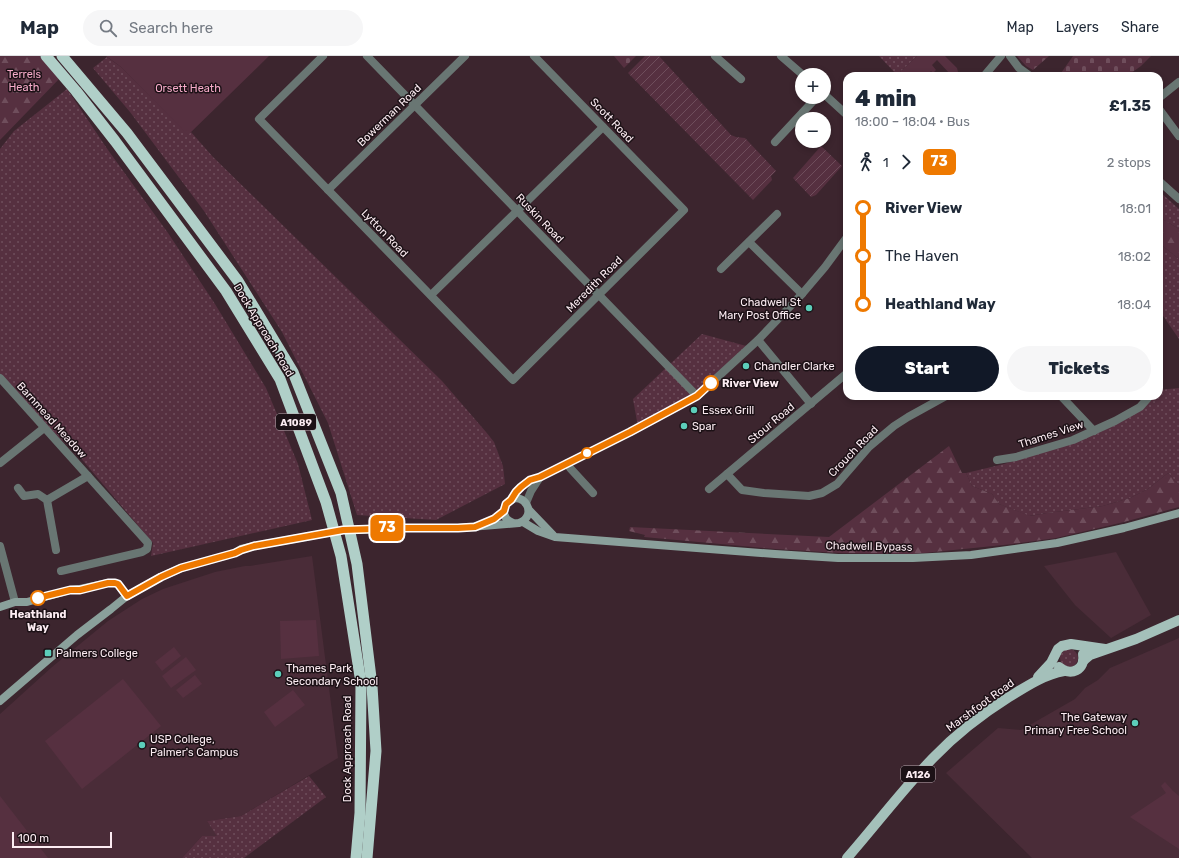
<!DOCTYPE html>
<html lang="en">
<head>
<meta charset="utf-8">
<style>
  body { margin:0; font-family:Rubik,sans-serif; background:#f6f6f7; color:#1f2937; height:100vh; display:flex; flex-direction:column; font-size:15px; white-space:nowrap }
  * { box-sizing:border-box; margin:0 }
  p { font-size:13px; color:#747a83 }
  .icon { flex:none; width:22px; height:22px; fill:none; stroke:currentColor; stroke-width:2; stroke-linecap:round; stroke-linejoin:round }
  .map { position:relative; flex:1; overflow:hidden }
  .sheet { position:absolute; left:843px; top:16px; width:320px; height:328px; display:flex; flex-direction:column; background:#fff; border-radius:12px; box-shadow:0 2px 6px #0003 }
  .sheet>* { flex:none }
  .badge { padding:0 8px; border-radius:6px; font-size:14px; line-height:26px }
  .controls { position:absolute; left:795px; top:12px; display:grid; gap:8px }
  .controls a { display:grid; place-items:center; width:36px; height:36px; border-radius:50%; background:#fff; box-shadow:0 2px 6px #0003; font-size:20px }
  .scale { position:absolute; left:12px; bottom:10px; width:100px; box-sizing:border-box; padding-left:4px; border:2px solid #fcecf2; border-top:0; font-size:11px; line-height:14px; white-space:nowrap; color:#fcecf2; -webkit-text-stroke:3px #1c1116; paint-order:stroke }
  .map>.badge { position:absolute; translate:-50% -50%; box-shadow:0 0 0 2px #fff }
  .legs { display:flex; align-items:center; gap:6px; height:44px; padding:0 12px; font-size:13px }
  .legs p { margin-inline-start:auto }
  .summary { display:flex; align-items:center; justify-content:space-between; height:68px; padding:0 12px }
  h1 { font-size:22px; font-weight:800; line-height:30px }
  .primary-button { display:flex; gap:8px; margin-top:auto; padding:8px 12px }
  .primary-button a { flex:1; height:46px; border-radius:24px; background:#111827; color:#fff; font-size:16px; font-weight:800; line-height:46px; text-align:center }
  .primary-button a+a { background:#f6f6f7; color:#1f2937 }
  ul { padding:0 12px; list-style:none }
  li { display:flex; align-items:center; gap:14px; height:48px; font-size:15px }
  li i { display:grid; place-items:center; width:6px; height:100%; margin:0 5px; background:currentColor }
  li i::after { content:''; width:10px; height:10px; margin:-5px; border:3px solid; border-radius:50%; background:#fff }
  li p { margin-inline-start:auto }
  li:first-child i { background:linear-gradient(#0000 50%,currentColor 0) }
  li:last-child i { background:linear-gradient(currentColor 50%,#0000 0) }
  header { display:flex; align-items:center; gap:24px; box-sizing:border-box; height:56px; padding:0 20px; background:#fff; border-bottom:1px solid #e0e1e3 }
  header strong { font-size:19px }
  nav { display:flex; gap:22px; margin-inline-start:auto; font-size:14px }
  .search { width:280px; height:36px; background:#f6f6f7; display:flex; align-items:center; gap:10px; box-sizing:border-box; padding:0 14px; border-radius:22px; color:#747a83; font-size:15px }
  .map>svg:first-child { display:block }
</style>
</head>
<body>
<header>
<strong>Map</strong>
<div class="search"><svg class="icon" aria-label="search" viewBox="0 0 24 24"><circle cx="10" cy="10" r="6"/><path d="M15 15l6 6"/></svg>Search here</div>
<nav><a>Map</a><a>Layers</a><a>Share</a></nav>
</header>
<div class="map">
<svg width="1179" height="802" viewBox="0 0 1179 802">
  <defs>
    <pattern id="grass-dots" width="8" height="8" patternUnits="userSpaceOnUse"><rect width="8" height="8" fill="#563040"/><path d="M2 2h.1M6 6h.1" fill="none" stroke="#6f4e5c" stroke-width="1.8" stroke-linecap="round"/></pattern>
    <pattern id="forest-firs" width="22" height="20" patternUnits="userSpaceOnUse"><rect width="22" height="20" fill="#563040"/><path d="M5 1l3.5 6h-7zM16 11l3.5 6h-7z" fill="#6f4e5c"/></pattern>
    <pattern id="cemetery-stones" width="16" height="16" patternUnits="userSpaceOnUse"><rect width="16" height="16" fill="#563040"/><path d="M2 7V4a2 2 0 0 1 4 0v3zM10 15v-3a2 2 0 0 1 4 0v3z" fill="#6f4e5c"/></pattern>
    <pattern id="garden-furrows" width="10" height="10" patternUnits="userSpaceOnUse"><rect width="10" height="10" fill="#563040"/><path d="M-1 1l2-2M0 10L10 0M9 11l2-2" fill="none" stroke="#6f4e5c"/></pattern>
  </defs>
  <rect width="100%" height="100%" fill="#3c252e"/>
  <g fill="#4a2c38">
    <polygon points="1116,496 1151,559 1111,582 1075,549 1044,510"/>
    <polygon points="312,500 338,702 241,760 207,765 218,780 202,780 182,802 0,802 0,658 52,611 108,565 142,543 163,533 215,516 245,510 250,510"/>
    <polygon points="1179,582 1179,802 1032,802 946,717 998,672 1021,674 1075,643 1085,632 1098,624 1110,612 1117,609"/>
  </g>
  <g fill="url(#grass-dots)">
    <polygon points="879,0 917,0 897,19"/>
    <polygon points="107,1 121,11 188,78 191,76 213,101 442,325 486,376 494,386 503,410 505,428 436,464 357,459 328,367 282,276 204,155 130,56 93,12"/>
    <polygon points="67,33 108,94 168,177 215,248 266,332 298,408 312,464 151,500 153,487 79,400 51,374 0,318 0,93 14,75"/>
    <polygon points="1159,135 1179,153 1179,173 1159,161"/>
    <polygon points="1159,187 1179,203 1179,283 1159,254"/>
    <polygon points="702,278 750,291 697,340 638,371 633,343"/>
    <polygon points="1179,332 1179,429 1168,417 1148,433 1130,442 1103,450 1047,457 1029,460 999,448 992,438 972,430 966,417 1004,408 1045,395 1140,351 1148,340 1159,340 1159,334"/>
    <circle cx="1069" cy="602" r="9"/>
    <polygon points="309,720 326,741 244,802 182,802 202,780 217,780 207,765 241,760"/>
  </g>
  <g fill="url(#forest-firs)">
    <polygon points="0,0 40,0 59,23 0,84"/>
    <polygon points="1159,161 1179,173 1179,203 1159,187"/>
    <polygon points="949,390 962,417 966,417 972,430 992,438 999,448 1030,460 1047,457 1103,450 1130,442 1148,433 1168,417 1179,429 1179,451 1124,466 1056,482 1013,488 914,498 840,497 776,493 644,481 645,479 629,475 630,471 829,481"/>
  </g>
  <g fill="url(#cemetery-stones)">
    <polygon points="614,0 636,0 624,12"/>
    <polygon points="1017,0 1049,0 1033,14 1026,10"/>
    <polygon points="1073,0 1151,0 1141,10 1127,20 1059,20"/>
  </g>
  <g fill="#563040">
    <polygon points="106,0 269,0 188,79 121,11"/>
    <polygon points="917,0 945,0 957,12 958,16 955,20 949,20 950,18 937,4 932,9 936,14 933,17 931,15 929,17 930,19 929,20 898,20 897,19"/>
    <polygon points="316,564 319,600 281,603 280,565"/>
    <polygon points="174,591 181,600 162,615 155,606"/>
    <polygon points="186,601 196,614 171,632 162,620"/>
    <polygon points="195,619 202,628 183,642 176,634"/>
    <polygon points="123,623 161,670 82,733 45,685"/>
    <polygon points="293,634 305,649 275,671 264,656"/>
    <polygon points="1165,726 1173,735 1179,740 1179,793 1130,761 1166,737 1161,730"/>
    <polygon points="0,740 48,802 0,802"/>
  </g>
  <g fill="url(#garden-furrows)">
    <polygon points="645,0 659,0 731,79 736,81 745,82 776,115 771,120 772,124 753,144 628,17"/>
    <polygon points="821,90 842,110 816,139 811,141 793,122"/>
  </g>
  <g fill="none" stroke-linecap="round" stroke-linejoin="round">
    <g stroke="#697673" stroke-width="8">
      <polyline points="323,0 259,63 513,324 684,154 534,0"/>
      <polyline points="367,0 697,340"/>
      <polyline points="715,0 741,23"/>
      <polyline points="781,0 803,19"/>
      <polyline points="984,20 1001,0"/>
      <polyline points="824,38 847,59"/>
      <polyline points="1159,43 1160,41 1179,26"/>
      <polyline points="1159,53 1179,80"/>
      <polyline points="775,86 817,41"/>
      <polyline points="328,134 465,0"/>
      <polyline points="749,186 802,238"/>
      <polyline points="721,213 777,158"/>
      <polyline points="431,239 603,71"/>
      <polyline points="758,284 811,348"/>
      <polyline points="0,322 148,487 147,493 142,496 61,515"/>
      <polyline points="1061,340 1094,375"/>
      <polyline points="997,404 1016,401 1073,384 1115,365 1140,351 1148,342 1148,340"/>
      <polyline points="0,407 44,372"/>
      <polyline points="567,407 570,412 593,437"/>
      <polyline points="727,418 742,434 764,437 809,440 822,437 837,428 869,391 894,370 908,361 946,340"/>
      <polyline points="18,432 24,440 38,438 47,444 56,494"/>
      <polyline points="709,433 847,317"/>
      <polyline points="47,444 88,420"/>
      <path d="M511 444C518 431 526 425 540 421L630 376 697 340 758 284 802 238 825 211 847 181"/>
      <polyline points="526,447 531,435 540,421"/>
      <polyline points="0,490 15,546"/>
    </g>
    <g stroke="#697673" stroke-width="8">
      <polyline points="1010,0 1019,12 1030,20"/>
      <polyline points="1159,125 1179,143"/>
    </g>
    <g stroke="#8aa09b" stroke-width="8">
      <polyline points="529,454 553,479"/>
      <polyline points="523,466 538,475 555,481 775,498 838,502 913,502 971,499 1057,487 1124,472 1179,457"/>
      <polyline points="483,468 494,463 504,455"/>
      <polyline points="0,551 15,546 27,546 70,534 80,533 108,527 115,527 118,528 127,540"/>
      <path d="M0 645 77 579 111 553 127 540 161 521 181 512 235 497 241 493 254 490 343 474 405 472H458L519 467C539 459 523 434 509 445 506 447 504 452 504 456 504 462 508 465 513 467"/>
    </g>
    <g stroke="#a4c0ba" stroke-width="10">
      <polyline points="1083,605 1090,599 1136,583 1179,564"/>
      <path d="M1059 611C1070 621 1086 614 1083 598"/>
      <polyline points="1038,621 1051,607 1058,593 1062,590 1071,588 1105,593"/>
      <path d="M847 802C876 769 902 734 933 702 955 679 982 658 1009 641 1027 630 1043 619 1064 615"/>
    </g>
    <g stroke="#b0cfc8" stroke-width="11">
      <polyline points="46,0 76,35 115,85 226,235 280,323 326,446 341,500 361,627 360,757 356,802"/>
      <polyline points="62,0 127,77 238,225 293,316 341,437 357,508 372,630 376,695 367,802"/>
    </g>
  </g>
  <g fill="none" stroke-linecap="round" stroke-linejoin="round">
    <g stroke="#fff" stroke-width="9">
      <polyline id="line-1" points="38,542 70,534 80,534 108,527 115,527 118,528 127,540 161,521 181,512 235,497 241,494 254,490 343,474 405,472 458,472 475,471 494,463 504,455 506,448 511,444 516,436 521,431 530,424 540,421 630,376 697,340 711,327"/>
    </g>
    <use href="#line-1" stroke="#ee7900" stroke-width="6"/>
  </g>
  <g fill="#5cceba" stroke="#1c1116" stroke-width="1.5">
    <circle cx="809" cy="252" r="4"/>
    <circle cx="746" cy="310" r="4"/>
    <circle cx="694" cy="354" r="4"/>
    <circle cx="684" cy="370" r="4"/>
    <rect x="44" y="593" width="8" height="8" rx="2"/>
    <circle cx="278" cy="618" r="4"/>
    <circle cx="1135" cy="667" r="4"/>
    <circle cx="142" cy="689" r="4"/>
  </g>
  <g fill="#fff" stroke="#ee7900" stroke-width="2">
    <circle cx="711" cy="327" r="7"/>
    <circle cx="587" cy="397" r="5"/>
    <circle cx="38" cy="542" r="7"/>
  </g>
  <g text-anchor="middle" stroke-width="3" stroke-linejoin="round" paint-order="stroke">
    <g fill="#1c1116" stroke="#b9aab0" stroke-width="1">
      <rect x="276" y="358" width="40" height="16" rx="3"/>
      <rect x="901" y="710" width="34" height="16" rx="3"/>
    </g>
    <g font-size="10" font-weight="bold" fill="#fcecf2">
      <text x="296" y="370">A1089</text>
      <text x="918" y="722">A126</text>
    </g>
    <g font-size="11" fill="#f6abc9" stroke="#1c1116">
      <text x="24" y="22">Terrels<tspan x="24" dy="13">Heath</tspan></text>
      <text x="188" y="36">Orsett Heath</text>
    </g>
    <g font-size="11" fill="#fcecf2" stroke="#1c1116">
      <text transform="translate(389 59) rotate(-44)" y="4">Bowerman Road</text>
      <text transform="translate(612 64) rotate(46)" y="4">Scott Road</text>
      <text transform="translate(540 162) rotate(46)" y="4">Ruskin Road</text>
      <text transform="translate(385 177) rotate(46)" y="4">Lytton Road</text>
      <text transform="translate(594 228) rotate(-45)" y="4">Meredith Road</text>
      <text transform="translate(264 274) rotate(59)" y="4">Dock Approach Road</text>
      <text transform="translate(52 364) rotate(48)" y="4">Barnmead Meadow</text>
      <text transform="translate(771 367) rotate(-40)" y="4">Stour Road</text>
      <text transform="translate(1051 378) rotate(-18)" y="4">Thames View</text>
      <text transform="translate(853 395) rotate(-46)" y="4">Crouch Road</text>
      <text transform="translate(869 490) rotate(1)" y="4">Chadwell Bypass</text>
      <text transform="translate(980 649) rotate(-36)" y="4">Marshfoot Road</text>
      <text transform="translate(347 693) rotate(-90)" y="4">Dock Approach Road</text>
    </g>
    <g font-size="11" fill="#fcecf2" stroke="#1c1116" text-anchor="start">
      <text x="801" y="250" text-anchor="end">Chadwell St<tspan x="801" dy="13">Mary Post Office</tspan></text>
      <text x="754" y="314">Chandler Clarke</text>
      <text x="702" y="358">Essex Grill</text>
      <text x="692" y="374">Spar</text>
      <text x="56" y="601">Palmers College</text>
      <text x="286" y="616">Thames Park<tspan x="286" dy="13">Secondary School</tspan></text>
      <text x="1127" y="665" text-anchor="end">The Gateway<tspan x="1127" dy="13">Primary Free School</tspan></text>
      <text x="150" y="687">USP College,<tspan x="150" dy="13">Palmer's Campus</tspan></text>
    </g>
    <g font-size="11" font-weight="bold" fill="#fcecf2" stroke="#1c1116" text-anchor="start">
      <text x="722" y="331">River View</text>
      <text x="38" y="562" text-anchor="middle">Heathland<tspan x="38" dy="13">Way</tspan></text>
    </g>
  </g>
</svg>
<div class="controls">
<a>+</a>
<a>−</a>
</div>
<div class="scale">100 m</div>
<b class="badge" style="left:387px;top:472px;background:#ee7900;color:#fff">73</b>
<section class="sheet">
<div class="summary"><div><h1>4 min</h1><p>18:00 – 18:04 · Bus</p></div><b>£1.35</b></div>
<div class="legs"><svg class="icon" aria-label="walk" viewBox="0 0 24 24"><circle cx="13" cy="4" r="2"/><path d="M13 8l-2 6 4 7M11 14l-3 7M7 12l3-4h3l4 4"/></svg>1<svg class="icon" aria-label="forward" viewBox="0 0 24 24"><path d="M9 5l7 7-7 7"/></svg><b class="badge" style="background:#ee7900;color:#fff">73</b><p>2 stops</p></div>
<ul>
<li><i style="color:#ee7900"></i><b>River View</b><p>18:01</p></li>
<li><i style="color:#ee7900"></i><span>The Haven</span><p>18:02</p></li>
<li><i style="color:#ee7900"></i><b>Heathland Way</b><p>18:04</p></li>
</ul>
<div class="primary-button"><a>Start</a><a>Tickets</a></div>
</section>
</div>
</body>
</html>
